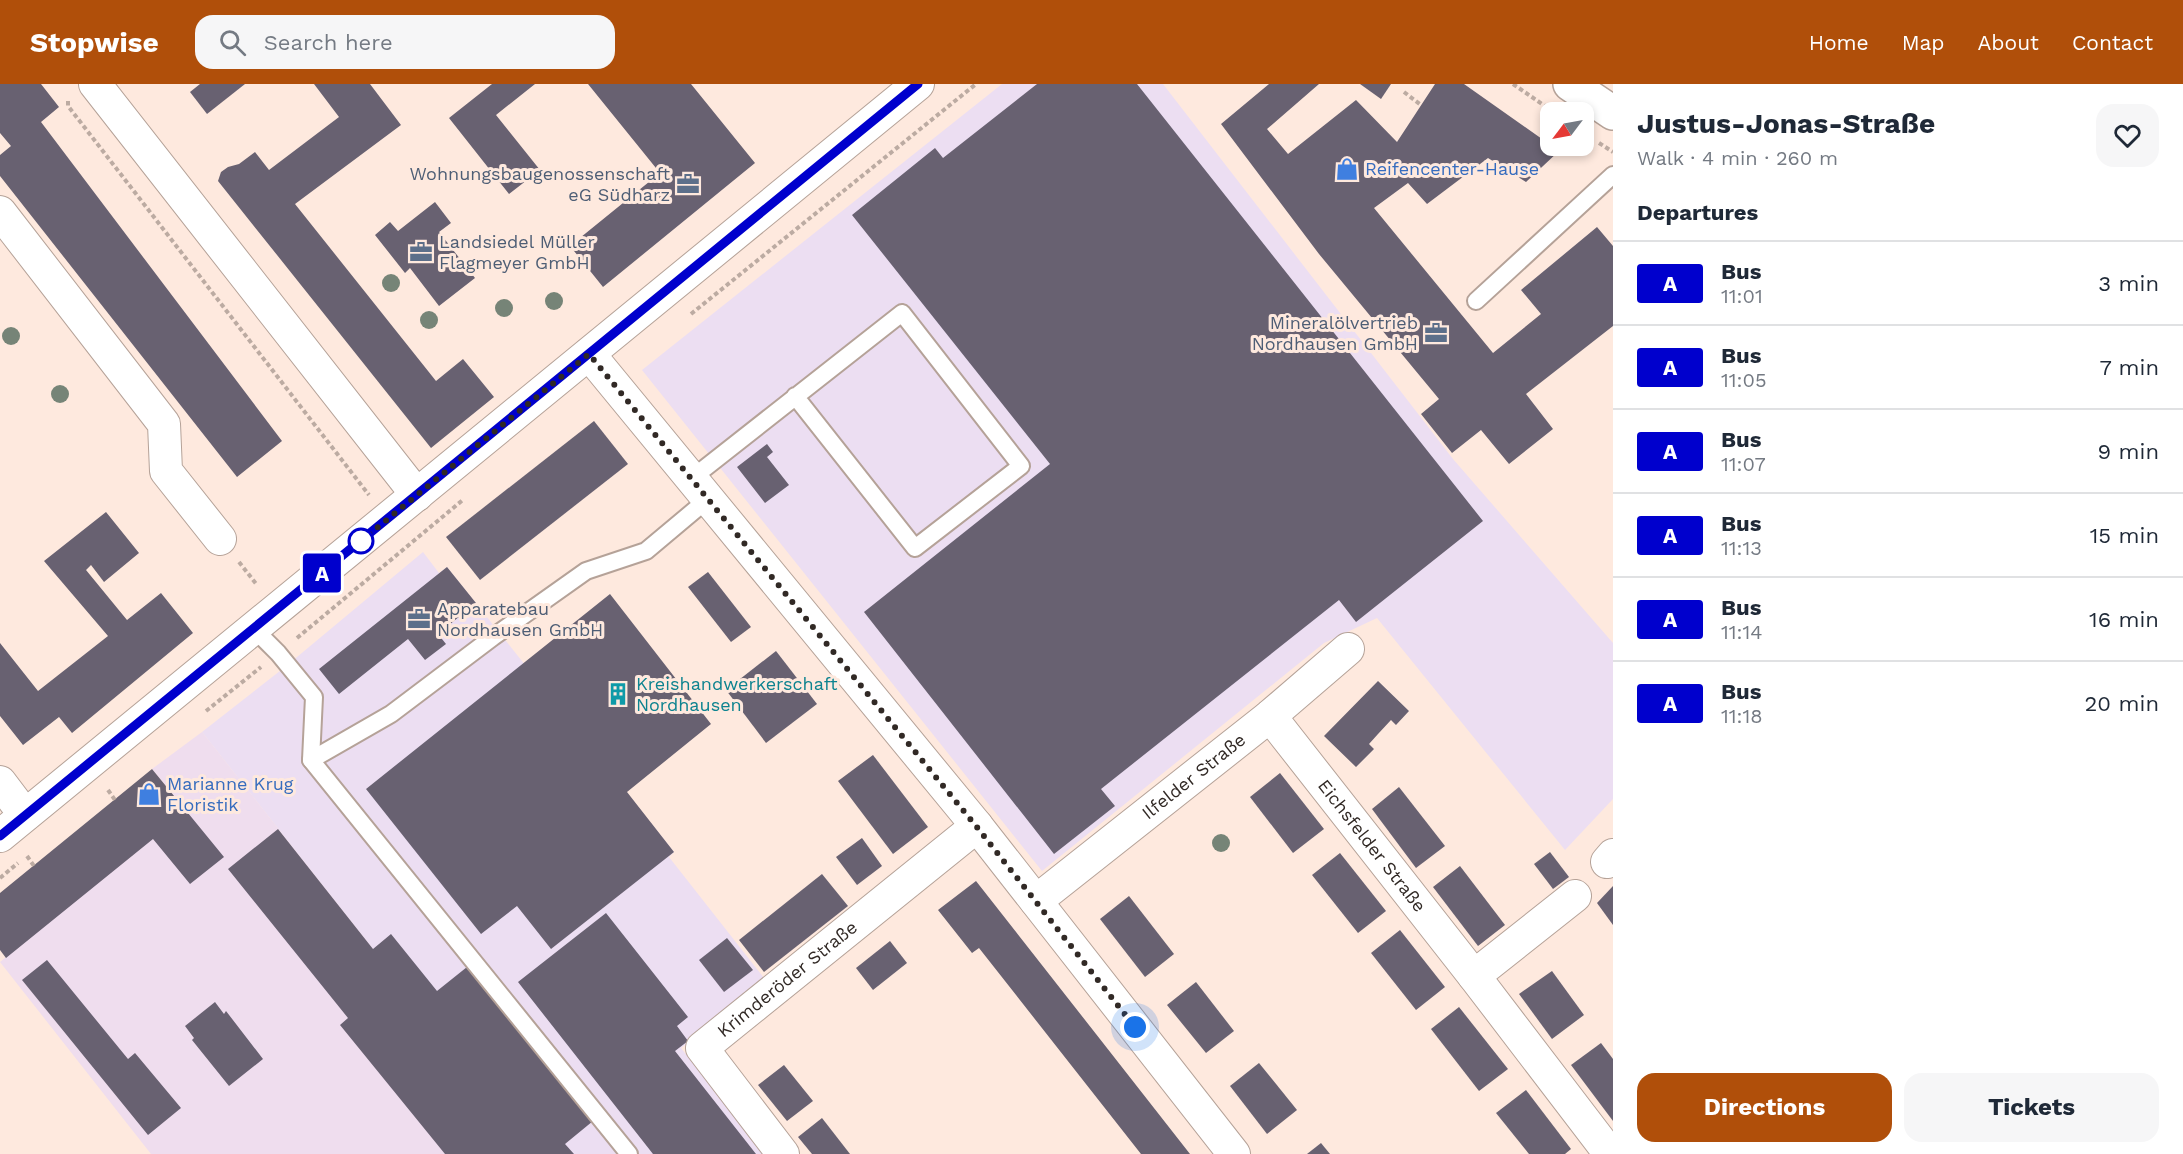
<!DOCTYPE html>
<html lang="en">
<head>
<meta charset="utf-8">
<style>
  body { margin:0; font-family:"Work Sans",sans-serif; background:#f6f6f7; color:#1f2937; height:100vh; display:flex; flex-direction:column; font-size:22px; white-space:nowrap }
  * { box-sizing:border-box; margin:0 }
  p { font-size:20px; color:#747a83 }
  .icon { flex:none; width:33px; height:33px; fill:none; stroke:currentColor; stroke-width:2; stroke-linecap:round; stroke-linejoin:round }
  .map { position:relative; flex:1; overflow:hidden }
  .panel { display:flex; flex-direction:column; background:#fff; width:570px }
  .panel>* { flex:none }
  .badge { padding:0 12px; border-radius:4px; font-size:21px; line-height:39px }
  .needle { width:39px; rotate:238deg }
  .controls { position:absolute; left:1540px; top:18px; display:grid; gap:12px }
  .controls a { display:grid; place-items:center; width:54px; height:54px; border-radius:12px; background:#fff; box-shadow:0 3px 9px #0003; font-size:30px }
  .you { position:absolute; width:30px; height:30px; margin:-15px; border:4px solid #fff; border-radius:50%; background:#1a73e8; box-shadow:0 0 0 9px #1a73e833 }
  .map>.badge { position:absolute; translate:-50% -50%; box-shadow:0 0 0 3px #fff }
  h2 { padding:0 24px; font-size:22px; line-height:54px }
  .round { display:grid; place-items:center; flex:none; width:63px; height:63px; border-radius:18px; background:#f6f6f7 }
  .summary { display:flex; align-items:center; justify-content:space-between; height:102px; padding:0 24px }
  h1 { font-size:28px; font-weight:700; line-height:45px }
  .action { display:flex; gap:12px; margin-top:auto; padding:12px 24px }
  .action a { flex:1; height:69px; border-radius:18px; background:#b04f0a; color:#fff; font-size:24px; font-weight:700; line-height:69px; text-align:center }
  .action a+a { background:#f6f6f7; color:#1f2937 }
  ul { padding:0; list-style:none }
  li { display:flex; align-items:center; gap:18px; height:84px; padding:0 24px; border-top:2px solid #e0e1e3 }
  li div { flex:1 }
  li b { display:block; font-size:22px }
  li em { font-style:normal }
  li .badge { min-width:66px; font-weight:700; text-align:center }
  header { display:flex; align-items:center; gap:36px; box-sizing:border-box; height:84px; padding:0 30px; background:#b04f0a; color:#fff }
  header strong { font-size:28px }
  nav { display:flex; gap:33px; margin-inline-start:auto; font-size:21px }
  .search { width:420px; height:54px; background:#f6f6f7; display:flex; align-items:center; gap:15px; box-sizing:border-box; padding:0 21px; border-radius:18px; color:#747a83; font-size:22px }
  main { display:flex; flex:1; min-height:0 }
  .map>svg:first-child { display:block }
</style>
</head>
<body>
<header>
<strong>Stopwise</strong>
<div class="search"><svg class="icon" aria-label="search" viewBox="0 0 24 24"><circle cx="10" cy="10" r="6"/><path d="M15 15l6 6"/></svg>Search here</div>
<nav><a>Home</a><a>Map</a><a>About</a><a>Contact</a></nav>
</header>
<main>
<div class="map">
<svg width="1613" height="1070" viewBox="0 0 1613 1070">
  <rect width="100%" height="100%" fill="#fee9de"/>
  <polygon fill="#efddee" points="202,648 373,865 541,1070 151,1070 0,878 187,727 152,685"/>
  <g fill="#ecdef2">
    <polygon points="1002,0 1163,0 1453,375 1613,559 1613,715 1565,766 1377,534 1324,559 1042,787 642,286"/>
    <polygon points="423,468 439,489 447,483 674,768 669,773 768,899 681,964 764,1070 541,1070 373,865 202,648 285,583"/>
  </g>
  <g fill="#686171">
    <polygon points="0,0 41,0 59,23 41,38 282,357 237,393 0,92 0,71 11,62 0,49"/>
    <polygon points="200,0 245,0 207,30 190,8"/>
    <polygon points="314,0 370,0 401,41 295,120 436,297 463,275 494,313 431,364 218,97 221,88 228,83 239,80 255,68 269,86 339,33"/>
    <polygon points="492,0 535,0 496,31 540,86 509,110 449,34"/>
    <polygon points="588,0 691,0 755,79 603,203 570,162 660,89"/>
    <polygon points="1037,0 1137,0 1483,437 1356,538 1339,516 1101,705 1115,722 1054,770 864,528 1050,380 852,131 935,64 943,74"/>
    <polygon points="1269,0 1319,0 1267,45 1288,70 1356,16 1397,58 1435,0 1464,0 1559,67 1526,98 1488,74 1427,120 1408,99 1374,124 1493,269 1541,230 1521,206 1597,143 1613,162 1613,242 1526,310 1553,345 1509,380 1481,346 1452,369 1421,330 1439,315 1319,170 1221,40"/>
    <polygon points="1360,0 1391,0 1381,15"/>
    <polygon points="435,118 451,139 439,148 475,194 439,222 410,184 405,189 375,151 390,138 398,147"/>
    <polygon points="594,337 628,380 480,496 446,453"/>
    <polygon points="767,360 773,368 767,373 789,401 765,419 737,383"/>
    <polygon points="106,428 139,469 104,498 91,481 86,486 127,536 161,509 193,549 72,649 59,633 23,661 0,632 0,559 38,607 108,552 44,477"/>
    <polygon points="447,483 476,519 438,550 446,560 425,576 408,555 339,610 319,585"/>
    <polygon points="708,488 751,543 731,558 688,503"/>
    <polygon points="610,510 711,640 627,708 674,768 551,865 517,822 481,850 366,705"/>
    <polygon points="776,567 817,620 766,659 726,606"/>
    <polygon points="1378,597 1409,627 1396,641 1391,636 1378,650 1369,660 1374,665 1356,683 1324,652"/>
    <polygon points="873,671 928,743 893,770 838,697"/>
    <polygon points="152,685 224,773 190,800 153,755 6,874 0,866 0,809"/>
    <polygon points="1280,689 1324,745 1293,769 1250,713"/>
    <polygon points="1399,703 1445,762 1416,784 1372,725"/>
    <polygon points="278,745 373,865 391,850 437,907 467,883 593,1037 565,1060 574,1070 445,1070 340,941 348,934 228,785"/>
    <polygon points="862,754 882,782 857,801 836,773"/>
    <polygon points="1550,768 1569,793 1553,805 1534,780"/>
    <polygon points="1340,769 1386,827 1358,849 1312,791"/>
    <polygon points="1460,782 1505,841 1478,862 1433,803"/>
    <polygon points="822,790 848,822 764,888 739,856"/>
    <polygon points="976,797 1096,950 1190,1070 1141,1070 979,864 972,869 938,826"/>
    <polygon points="1613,802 1613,841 1597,819"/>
    <polygon points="1129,812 1174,870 1145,893 1100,835"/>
    <polygon points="606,829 688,933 677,942 688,957 675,967 756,1070 653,1070 518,898"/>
    <polygon points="1400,846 1445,903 1416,926 1371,869"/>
    <polygon points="727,854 753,886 724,908 699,876"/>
    <polygon points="890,857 907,879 873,906 856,884"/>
    <polygon points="47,876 128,975 135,969 181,1024 148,1051 22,896"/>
    <polygon points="1552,887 1584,931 1552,955 1519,910"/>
    <polygon points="1196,898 1234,947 1206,969 1167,921"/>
    <polygon points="215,918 224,930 226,927 263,975 229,1002 192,956 194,954 185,942"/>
    <polygon points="1459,923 1508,985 1479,1007 1431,945"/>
    <polygon points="1601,959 1613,975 1613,1037 1571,981"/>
    <polygon points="1259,979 1297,1026 1267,1050 1230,1002"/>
    <polygon points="784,981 813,1017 787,1037 758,1001"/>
    <polygon points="1526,1006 1571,1065 1565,1070 1529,1070 1496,1029"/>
    <polygon points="822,1034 850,1070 812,1070 798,1053"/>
    <polygon points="1321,1059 1330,1070 1307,1070"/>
  </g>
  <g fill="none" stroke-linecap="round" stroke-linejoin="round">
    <g stroke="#b5a298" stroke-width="20">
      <g id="service">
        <polyline points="1476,217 1613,91"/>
        <polyline points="691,395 902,229 1021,382 915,464 795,312"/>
        <polyline points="254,545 278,569 314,613 311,676 629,1070"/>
        <polyline points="311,676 391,630 493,553 586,487 646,467 708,415"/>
      </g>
    </g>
    <g stroke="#b5a298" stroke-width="34">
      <g id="minor">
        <polyline points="95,0 417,411"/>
        <polyline points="0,128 164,340 166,387 220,455"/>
        <polyline points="589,270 977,742 1234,1070"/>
        <path id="s1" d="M1270 632 1474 892 1610 1070"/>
        <polyline points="0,698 25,731"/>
        <polyline points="0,752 918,0"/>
        <polyline points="1607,778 1613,771"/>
        <path id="s2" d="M1036 817 1270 632 1348 565"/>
        <polyline points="1474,892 1575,812"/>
        <path id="s3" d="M783 1070 702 964 977 742"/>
      </g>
    </g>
    <g stroke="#b5a298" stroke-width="36">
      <polyline id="secondary" points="1570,0 1613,29"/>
    </g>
    <g stroke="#bcaba2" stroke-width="4" stroke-dasharray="4.5 3" stroke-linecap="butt">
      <polyline points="1513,0 1545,22"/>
      <polyline points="1404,8 1421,21"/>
      <polyline points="68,17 68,22 369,411"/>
      <polyline points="1599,59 1613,68"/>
      <polyline points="691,230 976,0"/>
      <polyline points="239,478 257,501"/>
      <polyline points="297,554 464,415"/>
      <polyline points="206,627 261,583"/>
      <polyline points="108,706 115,716"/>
      <polyline points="27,772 34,782"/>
      <polyline points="0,794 18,779"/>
    </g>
    <use href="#service" stroke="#fff" stroke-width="16"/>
    <use href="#minor" stroke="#fff" stroke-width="32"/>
    <use href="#secondary" stroke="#fff" stroke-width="33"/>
  </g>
  <g fill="#768477">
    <circle cx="391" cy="199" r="9"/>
    <circle cx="554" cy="217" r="9"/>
    <circle cx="504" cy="224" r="9"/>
    <circle cx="429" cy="236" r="9"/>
    <circle cx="11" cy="252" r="9"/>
    <circle cx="60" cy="310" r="9"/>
    <circle cx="1221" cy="759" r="9"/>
  </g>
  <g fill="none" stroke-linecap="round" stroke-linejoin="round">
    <g stroke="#fff" stroke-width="14">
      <polyline id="line" points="0,752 918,0"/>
    </g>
    <use href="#line" stroke="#0000cd" stroke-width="9"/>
    <polyline stroke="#312925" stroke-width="6" stroke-dasharray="0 10.8" points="361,457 589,270 976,742 1135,943"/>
  </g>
  <defs>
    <g id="shop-bare" transform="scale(1.8)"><path d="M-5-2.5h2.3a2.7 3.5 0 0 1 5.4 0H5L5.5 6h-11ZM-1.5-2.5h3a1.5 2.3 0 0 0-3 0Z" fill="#3f7fe0" stroke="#fee9de" stroke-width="2.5" paint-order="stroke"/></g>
    <g id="office-bare" transform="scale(1.8)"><path d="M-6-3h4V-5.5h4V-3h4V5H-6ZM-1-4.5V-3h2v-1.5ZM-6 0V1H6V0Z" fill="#5c6f8a" stroke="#fee9de" stroke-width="2.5" paint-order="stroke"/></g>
    <g id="building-bare" transform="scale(1.8)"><path d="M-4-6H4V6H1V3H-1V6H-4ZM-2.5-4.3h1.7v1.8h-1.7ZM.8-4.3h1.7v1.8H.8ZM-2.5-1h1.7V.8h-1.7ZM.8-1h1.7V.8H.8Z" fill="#0f9aa8" stroke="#fee9de" stroke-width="2.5" paint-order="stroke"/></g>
  </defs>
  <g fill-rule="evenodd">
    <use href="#shop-bare" x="1347" y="85"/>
    <use href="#office-bare" x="688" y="100"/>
    <use href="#office-bare" x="421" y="168"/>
    <use href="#office-bare" x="1436" y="249"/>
    <use href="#office-bare" x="419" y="535"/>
    <use href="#building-bare" x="618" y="610"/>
    <use href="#shop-bare" x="149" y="710"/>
  </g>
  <circle fill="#fff" stroke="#0000cd" stroke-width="3" cx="361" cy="457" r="12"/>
  <g text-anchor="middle" stroke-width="6" stroke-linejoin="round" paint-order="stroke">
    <g font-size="18" fill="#366cbe" stroke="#fee9de" text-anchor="start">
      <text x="1365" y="91">Reifencenter-Hause</text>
      <text x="167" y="706">Marianne Krug<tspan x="167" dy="21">Floristik</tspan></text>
    </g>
    <g font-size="18" fill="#4e5e75" stroke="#fee9de" text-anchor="end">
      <text x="670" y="96">Wohnungsbaugenossenschaft<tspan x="670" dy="21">eG Südharz</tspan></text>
      <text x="439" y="164" text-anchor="start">Landsiedel Müller<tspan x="439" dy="21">Flagmeyer GmbH</tspan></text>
      <text x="1418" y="245">Mineralölvertrieb<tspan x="1418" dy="21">Nordhausen GmbH</tspan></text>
      <text x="437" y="531" text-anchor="start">Apparatebau<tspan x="437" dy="21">Nordhausen GmbH</tspan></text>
    </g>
    <g font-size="18" fill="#0d838f" stroke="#fee9de" text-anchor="start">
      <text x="636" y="606">Kreishandwerkerschaft<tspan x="636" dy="21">Nordhausen</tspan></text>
    </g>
    <g font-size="18" fill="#312925" stroke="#fee9de">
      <text dy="6" stroke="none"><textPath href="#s2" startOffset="201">Ilfelder Straße</textPath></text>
      <text dy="6" stroke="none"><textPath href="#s1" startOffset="165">Eichsfelder Straße</textPath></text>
      <text dy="6" stroke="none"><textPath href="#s3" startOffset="243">Krimderöder Straße</textPath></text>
    </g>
  </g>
</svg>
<div class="controls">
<a><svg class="needle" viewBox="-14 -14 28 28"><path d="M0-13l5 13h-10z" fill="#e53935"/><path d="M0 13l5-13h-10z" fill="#747a83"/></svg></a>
</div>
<div class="you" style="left:1135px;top:943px"></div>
<b class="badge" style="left:322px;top:489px;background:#0000cd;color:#fff">A</b>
</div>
<section class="panel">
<div class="summary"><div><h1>Justus-Jonas-Straße</h1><p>Walk · 4 min · 260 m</p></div><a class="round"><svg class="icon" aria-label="heart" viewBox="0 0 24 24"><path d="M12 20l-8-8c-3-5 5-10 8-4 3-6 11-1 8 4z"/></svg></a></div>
<h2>Departures</h2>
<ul>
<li><span class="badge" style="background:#0000cd;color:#fff">A</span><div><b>Bus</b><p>11:01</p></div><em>3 min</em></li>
<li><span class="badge" style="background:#0000cd;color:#fff">A</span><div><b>Bus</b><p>11:05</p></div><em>7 min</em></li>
<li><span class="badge" style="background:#0000cd;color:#fff">A</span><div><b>Bus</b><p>11:07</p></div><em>9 min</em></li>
<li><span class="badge" style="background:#0000cd;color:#fff">A</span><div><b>Bus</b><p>11:13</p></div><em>15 min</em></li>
<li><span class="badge" style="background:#0000cd;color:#fff">A</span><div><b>Bus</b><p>11:14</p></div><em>16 min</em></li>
<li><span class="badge" style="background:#0000cd;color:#fff">A</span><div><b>Bus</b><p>11:18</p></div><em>20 min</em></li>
</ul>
<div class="action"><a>Directions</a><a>Tickets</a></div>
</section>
</main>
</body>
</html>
